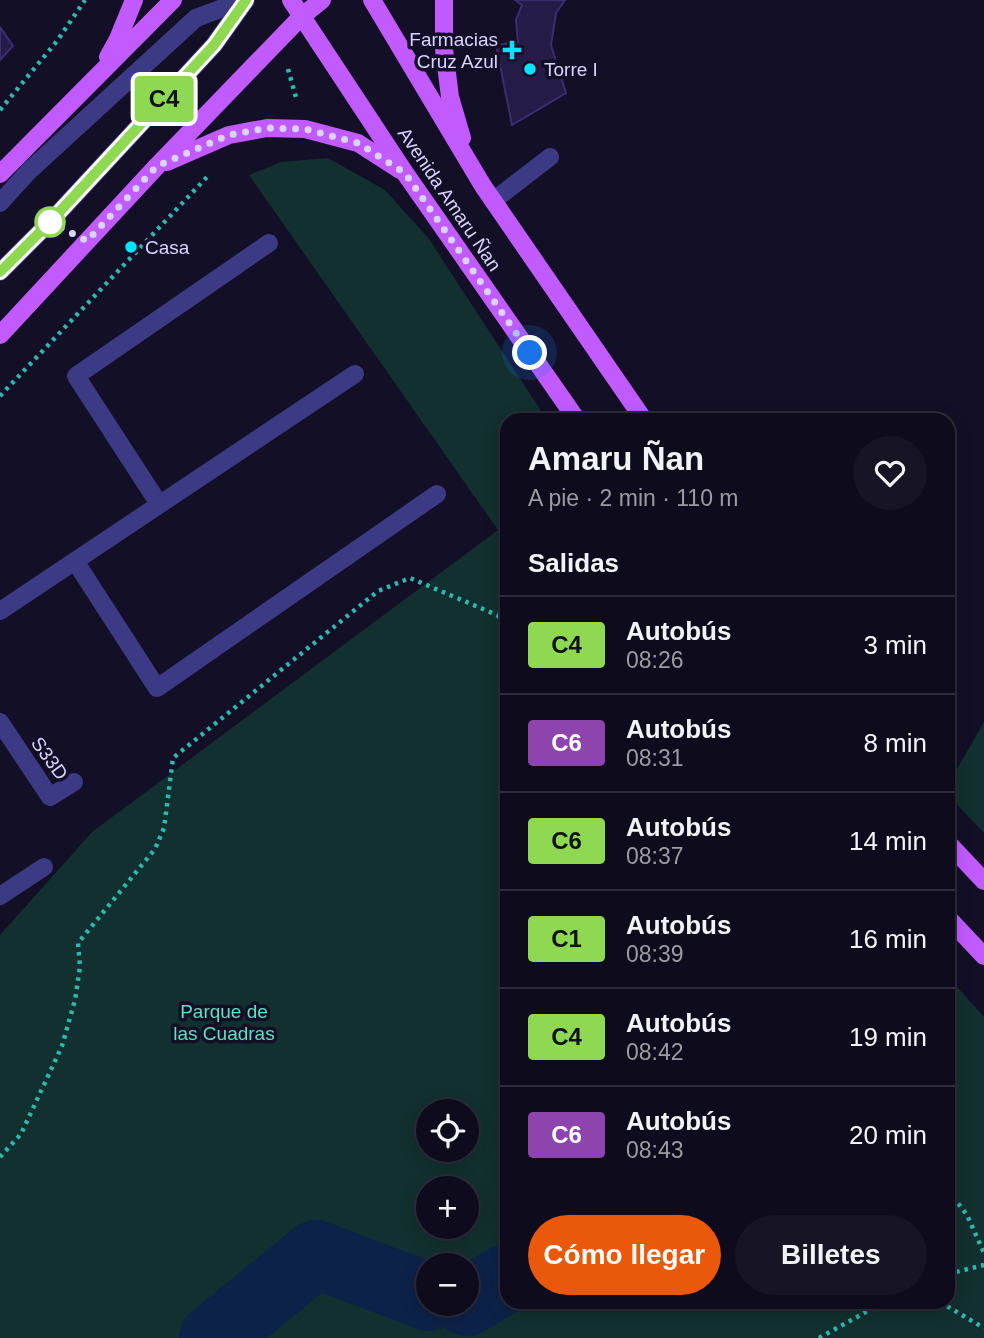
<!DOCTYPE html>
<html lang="es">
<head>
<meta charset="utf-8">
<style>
  body { margin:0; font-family:Helvetica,sans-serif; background:#171425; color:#f1f3f6; height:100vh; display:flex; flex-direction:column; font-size:26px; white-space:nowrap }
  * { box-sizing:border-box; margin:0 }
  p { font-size:23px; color:#9b9ba3 }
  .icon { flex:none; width:38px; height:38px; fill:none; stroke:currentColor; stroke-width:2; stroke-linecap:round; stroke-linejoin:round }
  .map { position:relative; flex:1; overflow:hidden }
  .side { position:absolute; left:500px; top:413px; width:455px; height:896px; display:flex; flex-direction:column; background:#0e0b1c; border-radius:21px; box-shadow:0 4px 18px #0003,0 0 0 2px #2e2b3b }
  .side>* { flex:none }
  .badge { padding:0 14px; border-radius:5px; font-size:24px; line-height:46px }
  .fabs { position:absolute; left:416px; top:1099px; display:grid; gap:14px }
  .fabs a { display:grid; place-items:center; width:63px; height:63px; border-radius:50%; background:#0e0b1c; box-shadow:0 4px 18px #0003,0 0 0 2px #2e2b3b; font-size:35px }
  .you { position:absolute; width:35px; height:35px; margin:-18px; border:5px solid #fff; border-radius:50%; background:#1a73e8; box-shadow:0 0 0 10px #1a73e833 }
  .map>.badge { position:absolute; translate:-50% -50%; box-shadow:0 0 0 4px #fff }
  h2 { padding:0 28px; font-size:26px; line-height:63px }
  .round { display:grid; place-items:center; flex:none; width:74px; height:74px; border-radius:37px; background:#171425 }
  .summary { display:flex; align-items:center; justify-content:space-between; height:119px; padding:0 28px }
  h1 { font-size:33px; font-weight:600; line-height:52px }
  .action { display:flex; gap:14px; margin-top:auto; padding:14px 28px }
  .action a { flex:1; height:80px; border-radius:42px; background:#ea580c; color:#fff; font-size:28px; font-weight:600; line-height:80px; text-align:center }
  .action a+a { background:#171425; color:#f1f3f6 }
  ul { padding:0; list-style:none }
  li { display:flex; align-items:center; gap:21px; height:98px; padding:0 28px; border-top:2px solid #2e2b3b }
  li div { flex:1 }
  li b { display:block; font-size:26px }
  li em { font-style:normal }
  li .badge { min-width:77px; font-weight:700; text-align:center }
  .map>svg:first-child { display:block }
</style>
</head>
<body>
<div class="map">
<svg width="984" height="1338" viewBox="0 0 984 1338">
  <rect width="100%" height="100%" fill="#130f26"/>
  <g fill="#12302f" fill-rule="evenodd">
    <path d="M328 158 385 190 429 239 547 420H508L507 542 502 537 508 546V1302H948L949 978 984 1017V1338H0V935L92 832 498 530 249 175 281 162ZM429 1111H467V1150H429ZM467 1188V1227H429V1188ZM467 1265V1304H429V1265Z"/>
    <polygon points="984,722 984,833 949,796 949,783"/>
  </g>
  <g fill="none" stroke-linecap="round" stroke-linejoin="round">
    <g stroke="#0c2248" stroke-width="68">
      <polyline points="467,1302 508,1277"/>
      <polyline points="213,1338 316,1254 429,1297"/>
    </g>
  </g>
  <g fill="#241b47" stroke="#3b2d73" stroke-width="2">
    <polygon points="515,0 565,0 556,13 551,45 566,93 512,125 496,45 518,42 516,20 522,5"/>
    <polygon points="0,27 13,46 0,60"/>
  </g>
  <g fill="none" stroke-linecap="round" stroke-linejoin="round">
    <g stroke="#2fb8b0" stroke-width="4.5" stroke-dasharray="3.5 5" stroke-linecap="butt">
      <polyline points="288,69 297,101"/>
      <polyline points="0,110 57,41 85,0"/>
      <polyline points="0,396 207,177"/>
      <polyline points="0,1157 21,1134 62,1046 75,1000 80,967 78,943 155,849 164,828 173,758 378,591 410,578 497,615 508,624"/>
      <polyline points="948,1190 967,1215 984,1253"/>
      <polyline points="948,1274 984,1265"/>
      <polyline points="940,1302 984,1328"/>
      <polyline points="819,1338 884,1302"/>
    </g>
    <g stroke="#3d3a85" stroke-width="18">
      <polyline points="493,201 550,157"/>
      <polyline points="0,203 29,171 196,18 244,0"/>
      <polyline points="0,272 50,222 214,45 246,0"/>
      <polyline points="159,504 76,376 269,243"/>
      <polyline points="75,561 157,688 437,494"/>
      <polyline points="0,611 355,374"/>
      <polyline points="0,722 50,797 74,782"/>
      <polyline points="0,896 44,867"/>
    </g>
    <g stroke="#c25bff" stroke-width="18">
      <polyline points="291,0 405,173 577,420"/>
      <polyline points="372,0 483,186 644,420"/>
      <polyline points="444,0 444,49 450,97 462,138"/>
      <polyline points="108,57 118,39 134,0"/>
      <polyline points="167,162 229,135 267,128 305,129 358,143 400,170"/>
      <polyline points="0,174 173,0"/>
      <polyline points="0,335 157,166 301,17 322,0"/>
      <polyline points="948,843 984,881"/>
      <polyline points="948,918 984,956"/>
    </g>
  </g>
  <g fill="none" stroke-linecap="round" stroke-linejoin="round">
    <g stroke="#fff" stroke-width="16">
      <polyline id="line" points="0,272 50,222 214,45 246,0"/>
    </g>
    <use href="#line" stroke="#8fd952" stroke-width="10"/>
    <polyline stroke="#d9d4ff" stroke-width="7" stroke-dasharray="0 12.6" points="50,222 87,241 157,166 229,135 267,128 305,129 358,143 405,173 530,353"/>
  </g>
  <g fill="#00e5ff" stroke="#130f26" stroke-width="2.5">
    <path d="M508.5 39.5h7v7h7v7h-7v7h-7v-7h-7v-7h7z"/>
    <circle cx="530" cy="69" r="7"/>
    <circle cx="131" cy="247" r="7"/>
  </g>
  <circle fill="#fff" stroke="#8fd952" stroke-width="3.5" cx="50" cy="222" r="14"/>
  <g text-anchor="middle" stroke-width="7" stroke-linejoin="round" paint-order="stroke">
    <g font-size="19" fill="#d9d4ff" stroke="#130f26" text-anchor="start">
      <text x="498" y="46" text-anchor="end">Farmacias<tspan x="498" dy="22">Cruz Azul</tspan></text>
      <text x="544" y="76">Torre I</text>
      <text x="145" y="254">Casa</text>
    </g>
    <g font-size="19" fill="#d9d4ff" stroke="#130f26">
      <text transform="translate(450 199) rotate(56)" y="7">Avenida Amaru Ñan</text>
      <text transform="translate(50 758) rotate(54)" y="7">S33D</text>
    </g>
    <g font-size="19" fill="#5fe0c0" stroke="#130f26">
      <text x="224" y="1018">Parque de<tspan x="224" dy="22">las Cuadras</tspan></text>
    </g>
  </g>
</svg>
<div class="fabs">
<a><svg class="icon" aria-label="locate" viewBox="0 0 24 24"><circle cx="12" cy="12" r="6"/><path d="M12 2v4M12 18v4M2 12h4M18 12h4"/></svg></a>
<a>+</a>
<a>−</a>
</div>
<div class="you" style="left:530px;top:353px"></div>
<b class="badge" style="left:164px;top:99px;background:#8fd952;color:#111">C4</b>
<section class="side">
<div class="summary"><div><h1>Amaru Ñan</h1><p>A pie · 2 min · 110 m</p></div><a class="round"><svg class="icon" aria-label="heart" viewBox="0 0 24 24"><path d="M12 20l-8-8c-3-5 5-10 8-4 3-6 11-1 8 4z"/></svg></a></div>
<h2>Salidas</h2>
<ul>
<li><span class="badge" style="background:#8fd952;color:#111">C4</span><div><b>Autobús</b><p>08:26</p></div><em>3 min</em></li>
<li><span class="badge" style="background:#8e44ad;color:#fff">C6</span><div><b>Autobús</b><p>08:31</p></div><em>8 min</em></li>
<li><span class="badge" style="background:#8fd952;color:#111">C6</span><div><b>Autobús</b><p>08:37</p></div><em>14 min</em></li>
<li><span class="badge" style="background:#8fd952;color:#111">C1</span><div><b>Autobús</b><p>08:39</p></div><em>16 min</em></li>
<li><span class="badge" style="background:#8fd952;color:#111">C4</span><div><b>Autobús</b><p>08:42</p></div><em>19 min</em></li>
<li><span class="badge" style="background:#8e44ad;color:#fff">C6</span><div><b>Autobús</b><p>08:43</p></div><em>20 min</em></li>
</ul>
<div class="action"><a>Cómo llegar</a><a>Billetes</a></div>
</section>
</div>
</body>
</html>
